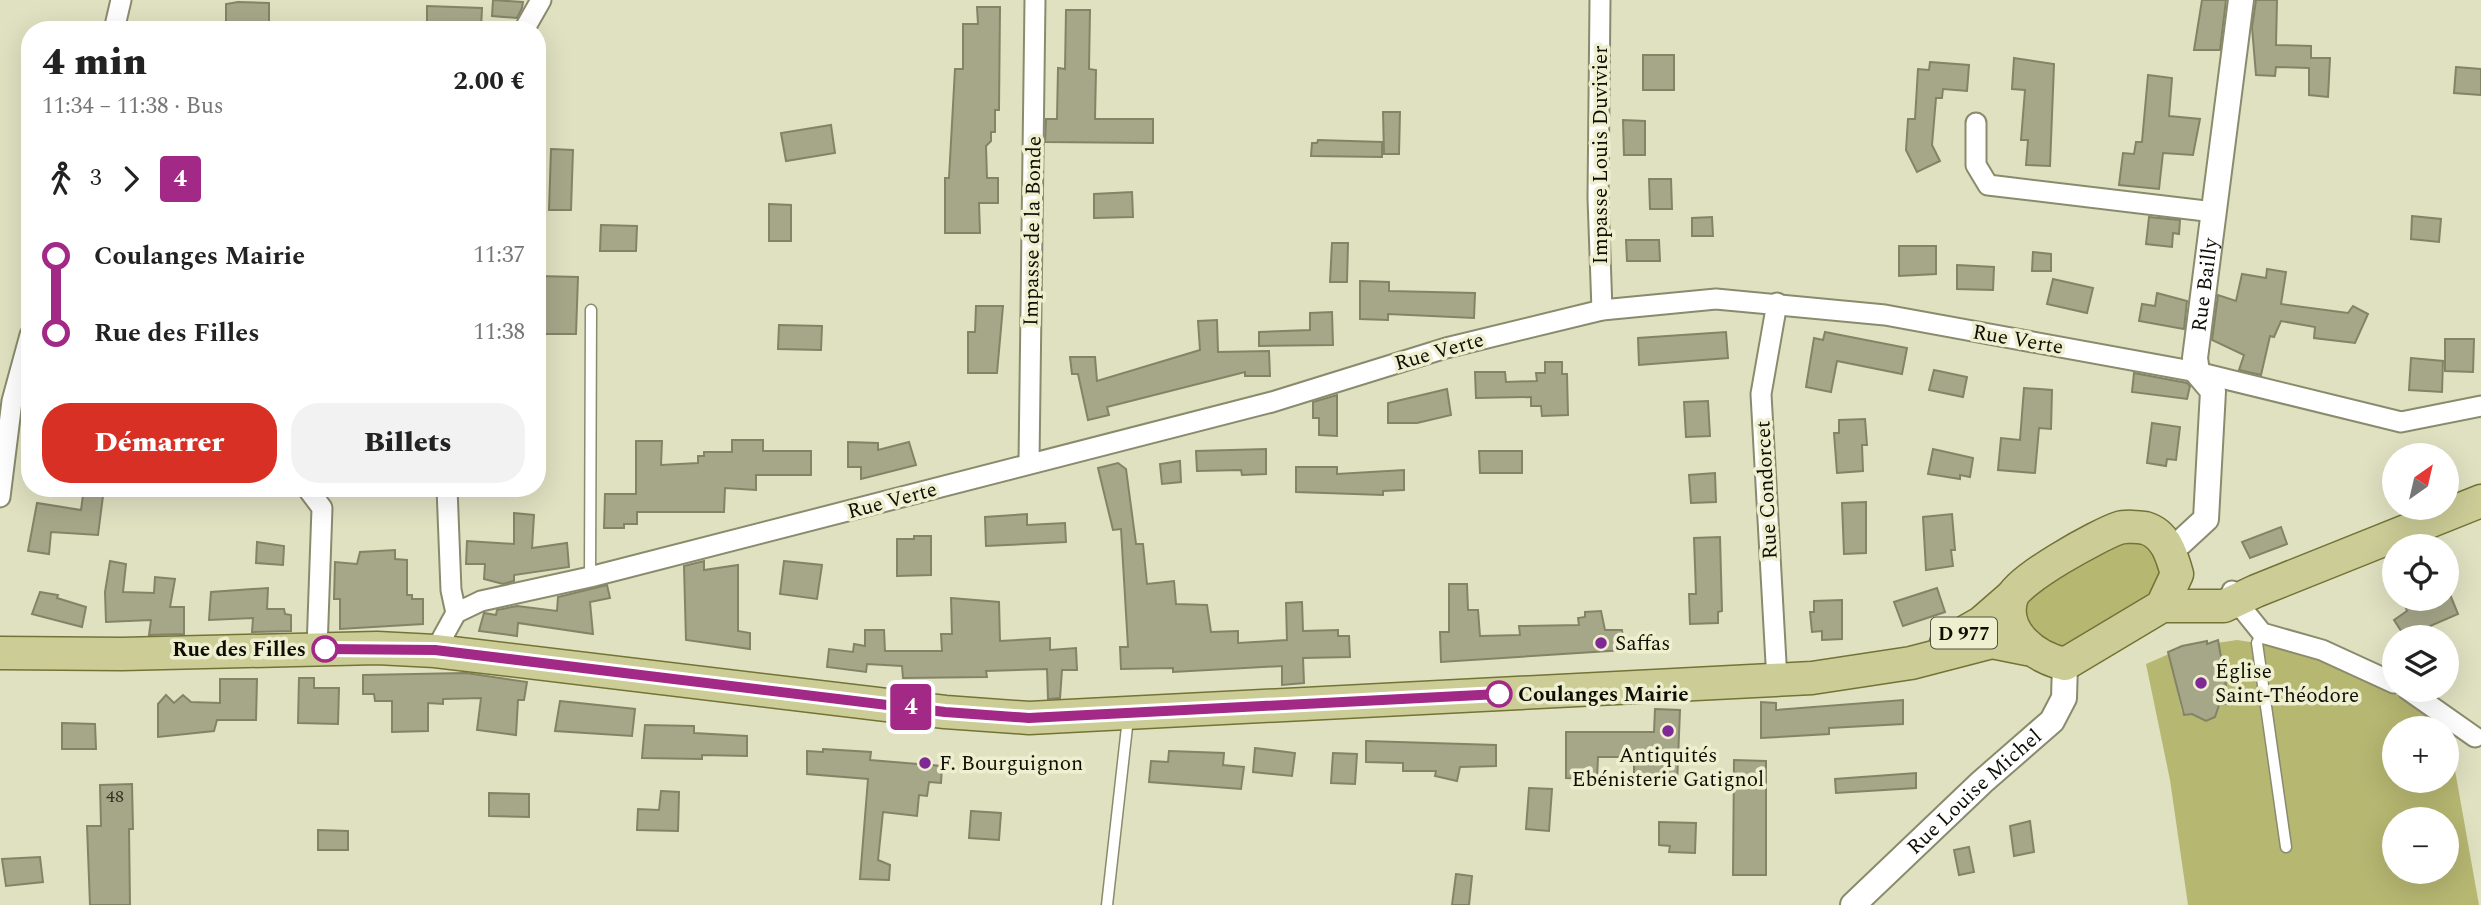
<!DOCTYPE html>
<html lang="fr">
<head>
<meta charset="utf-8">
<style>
  body { margin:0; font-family:Spectral,serif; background:#f2f2f2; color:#222; height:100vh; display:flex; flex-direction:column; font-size:26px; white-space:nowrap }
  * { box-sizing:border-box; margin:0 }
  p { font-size:23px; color:#767676 }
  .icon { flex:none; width:38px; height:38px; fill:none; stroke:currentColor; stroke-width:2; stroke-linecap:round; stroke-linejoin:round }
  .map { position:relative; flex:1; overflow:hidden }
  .details { position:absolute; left:21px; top:21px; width:525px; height:476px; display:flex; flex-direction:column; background:#fff; border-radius:28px; box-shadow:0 7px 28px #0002 }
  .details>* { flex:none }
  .badge { padding:0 14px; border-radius:5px; font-size:24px; line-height:46px }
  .needle { width:46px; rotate:34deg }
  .tools { position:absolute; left:2382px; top:443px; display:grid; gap:14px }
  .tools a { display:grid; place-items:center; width:77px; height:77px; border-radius:50%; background:#fff; box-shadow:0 7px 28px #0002; font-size:35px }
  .map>.badge { position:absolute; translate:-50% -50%; box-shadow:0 0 0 4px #fff }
  .legs { display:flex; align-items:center; gap:10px; height:77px; padding:0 21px; font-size:23px }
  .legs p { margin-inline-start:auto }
  .headline { display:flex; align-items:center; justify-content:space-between; height:119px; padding:0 21px }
  h1 { font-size:38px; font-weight:800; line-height:52px }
  .action { display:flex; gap:14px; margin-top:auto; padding:14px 21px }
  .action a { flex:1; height:80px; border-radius:28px; background:#d93025; color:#fff; font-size:28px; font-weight:800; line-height:80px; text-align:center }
  .action a+a { background:#f2f2f2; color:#222 }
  ul { padding:0 21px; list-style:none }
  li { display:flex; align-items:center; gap:24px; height:77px; font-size:26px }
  li i { display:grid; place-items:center; width:10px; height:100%; margin:0 9px; background:currentColor }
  li i::after { content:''; width:18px; height:18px; margin:-9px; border:5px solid; border-radius:50%; background:#fff }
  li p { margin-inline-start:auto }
  li:first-child i { background:linear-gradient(#0000 50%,currentColor 0) }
  li:last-child i { background:linear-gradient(currentColor 50%,#0000 0) }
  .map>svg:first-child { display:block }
</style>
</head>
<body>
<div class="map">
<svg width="2481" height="905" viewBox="0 0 2481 905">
  <rect width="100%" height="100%" fill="#e0e1c1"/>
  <g fill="#b6b771" fill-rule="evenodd">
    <path d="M2119 539C2145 539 2152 548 2163 570L2157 591 2066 646 2056 647 2033 637 2024 610 2033 591Z"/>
    <path d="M2237 640 2313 652 2374 681 2428 713 2444 728H2394V780H2446L2448 731 2479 905H2188L2170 780 2146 664 2169 654 2182 713H2197L2199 718 2207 721 2214 717 2219 705 2229 703 2217 643ZM2394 819H2446V872H2394Z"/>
  </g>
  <g fill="#a6a789" stroke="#838366" stroke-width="2">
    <polygon points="493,0 523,2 522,8 517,18 492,16"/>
    <polygon points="2202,0 2226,0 2220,50 2194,50"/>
    <polygon points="2256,0 2277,0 2276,45 2311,46 2311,58 2330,58 2328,97 2309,95 2309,68 2276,67 2275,76 2256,75 2252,27"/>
    <polygon points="238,2 269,3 269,30 226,28 226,4"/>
    <polygon points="427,6 482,8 481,30 427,30"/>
    <polygon points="977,7 1000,7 999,110 995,110 995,132 991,132 991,141 986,146 987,178 998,178 998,203 979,203 980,233 945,233 945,178 949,178 955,69 963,69 963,24 978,24"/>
    <polygon points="1066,10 1090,10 1089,69 1096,70 1095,119 1153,119 1153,143 1045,142 1046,119 1057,119 1058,68 1065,69"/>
    <rect x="1643" y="55" width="31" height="35"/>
    <polygon points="2014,58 2054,64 2050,166 2026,165 2028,140 2021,140 2025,90 2012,89"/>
    <polygon points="1930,62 1969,65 1967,91 1943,89 1942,98 1936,98 1932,145 1940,161 1917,172 1906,150 1908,119 1915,119 1918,69 1929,70"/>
    <polygon points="2456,67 2481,69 2481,95 2454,93"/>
    <polygon points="2148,75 2172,78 2169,116 2200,119 2193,155 2163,153 2159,189 2119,185 2123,153 2134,154 2136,142 2142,142"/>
    <polygon points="1383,112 1400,112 1399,154 1384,154"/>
    <polygon points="1623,120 1645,121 1645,155 1624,155"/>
    <polygon points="831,125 835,153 786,161 781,133"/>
    <polygon points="1318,140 1382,142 1382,157 1311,156 1312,143 1317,143"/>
    <polygon points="551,149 573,150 571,210 549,210"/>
    <polygon points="1649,179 1671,179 1672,209 1650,209"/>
    <polygon points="1132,192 1133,217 1094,218 1094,194"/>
    <polygon points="769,204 791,205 791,241 769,241"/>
    <polygon points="2412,216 2441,219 2439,242 2411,239"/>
    <polygon points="1712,217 1713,236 1692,236 1692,218"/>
    <polygon points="2149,217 2180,220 2179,234 2173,233 2172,247 2146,244"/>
    <polygon points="601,225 637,226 636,251 600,251"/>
    <polygon points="1626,240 1659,240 1660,261 1627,261"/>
    <polygon points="1332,243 1348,243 1347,282 1330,282"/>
    <polygon points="1899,246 1936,246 1936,274 1899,276"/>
    <polygon points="2033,252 2051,254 2051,271 2032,271"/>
    <polygon points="1957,265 1994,267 1993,290 1957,289"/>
    <polygon points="2267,269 2286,272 2281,304 2348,313 2353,306 2368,314 2355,343 2314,338 2315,327 2281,321 2274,337 2270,336 2261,375 2239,370 2244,355 2212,340 2218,295 2236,301 2242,274 2266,278"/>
    <polygon points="539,276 578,277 576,334 538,334"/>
    <polygon points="2053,279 2093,288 2087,313 2047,304"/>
    <polygon points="1360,281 1389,282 1389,291 1475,293 1474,318 1388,314 1388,320 1360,319"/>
    <polygon points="2157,293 2187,301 2184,329 2139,321 2142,304 2155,306"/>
    <polygon points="976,306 1003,306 997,373 968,373 968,332 975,332"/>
    <polygon points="1332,312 1333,345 1259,346 1259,332 1310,330 1310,313"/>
    <polygon points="1217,320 1218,352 1269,351 1270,376 1245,376 1245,372 1107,407 1109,415 1088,420 1078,374 1072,374 1070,357 1095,357 1097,381 1200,350 1198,321"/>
    <polygon points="779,325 822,326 821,350 778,349"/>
    <polygon points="1726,332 1728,358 1639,365 1638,338"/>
    <polygon points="1825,332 1907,348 1902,374 1837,361 1831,392 1806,387 1814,338 1823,340"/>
    <polygon points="2445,339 2474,339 2473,372 2445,371"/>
    <polygon points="2411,358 2443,361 2442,392 2409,390"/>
    <polygon points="1545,362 1562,362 1562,374 1567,374 1568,415 1542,416 1541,406 1531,406 1531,397 1476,398 1475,372 1505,372 1506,382 1537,381 1536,373 1545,373"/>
    <polygon points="1934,370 1967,377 1963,397 1929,390"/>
    <polygon points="2134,373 2187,383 2190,386 2187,399 2132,392"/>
    <polygon points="2024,388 2052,390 2051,429 2039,428 2035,473 1998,470 2001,438 2020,440"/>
    <polygon points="1447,389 1451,415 1417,423 1388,423 1388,403"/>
    <polygon points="1337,395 1337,436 1319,435 1319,418 1313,418 1313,402"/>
    <polygon points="1708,401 1710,436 1686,437 1684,402"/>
    <polygon points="1865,419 1867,445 1862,445 1863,471 1837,473 1834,433 1839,433 1839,420"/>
    <polygon points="2152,423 2180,427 2176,460 2167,459 2166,466 2147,463"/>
    <polygon points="732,440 763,440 763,451 811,451 811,475 756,475 756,490 725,488 724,512 637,512 637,524 624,524 624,528 604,528 605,494 636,494 636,441 662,441 661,465 698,463 698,456 704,456 704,452 732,452"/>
    <polygon points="848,442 878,443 878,450 909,442 916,465 861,479 861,467 848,467"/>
    <polygon points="1266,449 1266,474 1242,475 1241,470 1197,471 1196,451"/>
    <polygon points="1933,449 1973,458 1970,477 1960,475 1960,479 1928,474"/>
    <polygon points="1479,451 1522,451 1522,473 1480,473"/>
    <polygon points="1180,461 1181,482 1162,484 1160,464"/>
    <polygon points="1118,463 1126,469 1136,544 1143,544 1147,584 1174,581 1176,604 1207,605 1211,632 1238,631 1238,643 1287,640 1286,603 1302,602 1303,631 1338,630 1338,636 1349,636 1350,657 1303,658 1304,683 1282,685 1282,666 1173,672 1173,668 1121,669 1120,647 1128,647 1121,529 1113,530 1098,468"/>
    <polygon points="1296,467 1337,467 1337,474 1404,470 1404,490 1383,491 1383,495 1296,492"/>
    <polygon points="1715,473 1716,502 1691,503 1689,475"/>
    <polygon points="84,488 101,488 100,495 103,496 98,535 51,532 49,554 28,551 37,503 81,510"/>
    <polygon points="1866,502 1866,553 1844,554 1842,503"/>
    <polygon points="514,513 534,515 532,548 567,543 569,567 514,575 514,581 503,584 484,579 485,564 466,564 467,541 514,544"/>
    <polygon points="1027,514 1027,525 1065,523 1066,542 986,546 985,517"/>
    <polygon points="1952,514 1955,550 1951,550 1953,566 1926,570 1923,517"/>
    <polygon points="2281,527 2287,544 2250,558 2242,542"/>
    <polygon points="914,536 931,536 931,575 897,576 897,539 914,539"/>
    <polygon points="1720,537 1722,611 1718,612 1718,623 1690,624 1689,594 1696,594 1694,538"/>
    <polygon points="257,542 284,546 283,565 256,563"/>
    <polygon points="395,550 395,559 407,560 407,595 412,595 412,599 423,599 423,624 340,629 340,599 334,599 335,562 357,564 360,552"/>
    <polygon points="110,561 126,564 123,592 154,593 155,577 175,579 170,607 184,607 184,634 149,635 151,620 106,622 105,592"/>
    <polygon points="704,561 704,570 738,565 738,631 750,633 750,649 686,640 684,566"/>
    <polygon points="784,561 822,565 817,599 780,594"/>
    <polygon points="1449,584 1467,584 1468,610 1478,610 1480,636 1520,635 1519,626 1579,625 1578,618 1585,617 1585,612 1601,611 1605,630 1622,630 1624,650 1441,662 1440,632 1449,632"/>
    <polygon points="607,585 610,598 590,602 593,634 518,623 517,636 479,631 484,613 496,615 497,610 517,606 557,611 558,597"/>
    <polygon points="268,588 267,609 284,609 285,614 291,615 291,631 252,632 253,618 209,620 211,592"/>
    <polygon points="1937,588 1945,612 1903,626 1894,602"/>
    <polygon points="40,592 58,595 57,598 86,607 82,627 32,614"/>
    <polygon points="2449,592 2458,614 2430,626 2432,630 2420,637 2405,637 2394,620 2407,611 2402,598 2446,598"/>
    <polygon points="951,598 999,602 1000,641 1050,638 1050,650 1076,648 1077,670 1062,670 1060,698 1048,699 1047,669 986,671 987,677 903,678 902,666 867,664 866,672 827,667 829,649 853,652 854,644 865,646 865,630 884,630 885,651 942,651 941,634 952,634"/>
    <polygon points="1842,600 1842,639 1822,640 1822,631 1812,632 1810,612 1814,612 1814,601"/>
    <polygon points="2218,640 2229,703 2219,705 2215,717 2206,721 2192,714 2184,715 2168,652 2182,646 2207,641 2207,644"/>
    <polygon points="466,673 527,682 524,700 518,700 516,735 477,730 481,698 443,699 443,704 428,703 428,731 392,732 392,701 375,701 374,694 363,694 363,675"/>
    <polygon points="299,678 314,678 314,688 339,688 338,724 298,723"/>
    <polygon points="220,679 257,679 256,720 217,720 214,731 158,737 158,704 166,695 174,703 183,695 191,702 220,703"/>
    <polygon points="1903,700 1903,724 1829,728 1829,734 1761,738 1761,702 1776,703 1776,710"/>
    <polygon points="560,701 635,709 632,736 555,731"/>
    <polygon points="1655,709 1680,710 1677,785 1634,783 1634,757 1598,757 1597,779 1566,778 1566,732 1654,732"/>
    <polygon points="62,723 95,724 96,749 62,749"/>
    <polygon points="645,725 694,726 694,733 747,736 747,756 702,755 702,759 642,758"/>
    <polygon points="1366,741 1496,745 1496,766 1460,767 1457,781 1435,776 1436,771 1403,771 1403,763 1366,762"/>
    <polygon points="1255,748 1295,753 1292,776 1253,772"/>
    <polygon points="823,749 871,752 870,760 942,766 941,783 929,782 927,796 919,795 917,816 883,812 878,860 890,865 889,880 860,879 868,779 807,774 807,751 823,752"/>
    <polygon points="1169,751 1224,753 1223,765 1244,767 1241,789 1149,782 1151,761 1168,762"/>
    <polygon points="1333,753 1357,754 1355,784 1331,783"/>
    <polygon points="1734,760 1766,761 1766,875 1733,875"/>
    <polygon points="1916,773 1916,788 1836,793 1835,779"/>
    <polygon points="132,784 133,829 129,829 130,905 90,905 87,826 101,826 100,785"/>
    <polygon points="1529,788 1552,789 1549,831 1526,829"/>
    <polygon points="661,791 679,792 678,831 637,830 638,809 659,810"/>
    <polygon points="489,793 529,794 529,817 489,816"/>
    <polygon points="971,811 1001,813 999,840 969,838"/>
    <polygon points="2030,821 2034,852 2014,856 2010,826"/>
    <polygon points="1659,822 1696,823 1695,853 1669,852 1670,846 1659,845"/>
    <polygon points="318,830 348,831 348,850 318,850"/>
    <polygon points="1969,847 1974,872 1959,875 1954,850"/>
    <polygon points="40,857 43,882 6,886 2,859"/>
    <polygon points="1456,874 1472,876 1469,905 1452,905"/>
  </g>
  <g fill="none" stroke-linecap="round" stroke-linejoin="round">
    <g stroke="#8a8b6d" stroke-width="13">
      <g id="service">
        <polyline points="590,577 591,310"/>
        <polyline points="2262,633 2257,643 2286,847"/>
        <polyline points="1107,905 1128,718"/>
      </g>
    </g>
    <g stroke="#8a8b6d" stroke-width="23">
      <g id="minor">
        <polyline points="1600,0 1598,198 1602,310"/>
        <polyline points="114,30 121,0"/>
        <polyline points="524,30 541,0"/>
        <polyline points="1976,123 1976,165 1988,185 2214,212"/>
        <polyline points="1777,303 1761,394 1776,663 1779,678"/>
        <polyline points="1029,463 1035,0"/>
        <polyline points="307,488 322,508 317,649"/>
        <polyline points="447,488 451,590 456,613"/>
        <polyline points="0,497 12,401 30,335"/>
        <polyline points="2232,591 2237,602 2262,633 2322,650 2394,683"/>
        <polyline points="435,651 456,613 481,601 590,577 1272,402 1446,348 1602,310 1716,299 1885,315 2197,372 2401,422 2481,406"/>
        <polyline points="2408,690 2475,737"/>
      </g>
    </g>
    <g stroke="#8a8b6d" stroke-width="28">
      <g id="tertiary">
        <path id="s1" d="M2170 547 2180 543 2206 519 2213 391 2197 372 2195 358 2241 0"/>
        <path id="s2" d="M1853 905 1982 782 2052 721 2064 698 2065 664"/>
      </g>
    </g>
    <g stroke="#737336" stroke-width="35">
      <g id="primary">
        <path d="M2162 606 2177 574C2172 556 2166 534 2145 528 2139 527 2125 526 2119 528 2100 534 2017 580 2012 597 2000 632 2036 658 2065 664L2162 606H2224L2256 591 2481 501"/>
        <polyline points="1946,643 1981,623 2012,596"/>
        <polyline points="0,653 122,654 377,648 435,651 945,712 1029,718 1812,678 1911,663 1992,642 2027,649"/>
      </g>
    </g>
    <use href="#service" stroke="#fff" stroke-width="10"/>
    <use href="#minor" stroke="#fff" stroke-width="19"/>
    <use href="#tertiary" stroke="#fff" stroke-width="24"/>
    <use href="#primary" stroke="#cccc97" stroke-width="32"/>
  </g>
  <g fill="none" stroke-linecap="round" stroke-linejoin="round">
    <g stroke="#fff" stroke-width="16">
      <polyline id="line-1" points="325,649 435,650 945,712 1029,718 1499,694"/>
    </g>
    <use href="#line-1" stroke="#a22986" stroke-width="10"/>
  </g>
  <g fill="#802895" stroke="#edefce" stroke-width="2.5">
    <circle cx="1601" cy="643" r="7"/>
    <circle cx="2201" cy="683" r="7"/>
    <circle cx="1668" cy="731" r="7"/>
    <circle cx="925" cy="763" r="7"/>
  </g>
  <g fill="#fff" stroke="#a22986" stroke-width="3.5">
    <circle cx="325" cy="649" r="12"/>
    <circle cx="1499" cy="694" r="12"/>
  </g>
  <g text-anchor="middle" stroke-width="7" stroke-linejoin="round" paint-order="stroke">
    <g font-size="18" fill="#343425">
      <text x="115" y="802">48</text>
    </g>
    <rect fill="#edefce" stroke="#515241" stroke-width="2" x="1931" y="617.5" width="66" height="31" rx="5"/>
    <g font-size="19" font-weight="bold" fill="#0e0e04">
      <text x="1964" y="640">D 977</text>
    </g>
    <g font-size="21" fill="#0e0e04" stroke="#edefce">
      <text transform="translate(1600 155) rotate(-90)" y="7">Impasse Louis Duvivier</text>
      <text transform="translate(1032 231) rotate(-89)" y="7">Impasse de la Bonde</text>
      <text dy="7" stroke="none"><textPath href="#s1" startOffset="287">Rue Bailly</textPath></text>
      <text transform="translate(2018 339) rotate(10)" y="7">Rue Verte</text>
      <text transform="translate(1439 351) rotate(-16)" y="7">Rue Verte</text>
      <text transform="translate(1766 490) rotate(-93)" y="7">Rue Condorcet</text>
      <text transform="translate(892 500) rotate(-15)" y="7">Rue Verte</text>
      <text dy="7" stroke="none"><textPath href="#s2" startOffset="166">Rue Louise Michel</textPath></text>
    </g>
    <g font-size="21" fill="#0e0e04" stroke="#edefce" text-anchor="start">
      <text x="1615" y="650">Saffas</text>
      <text x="2215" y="678">Église<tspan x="2215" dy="24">Saint-Théodore</tspan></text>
      <text x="1668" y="762" text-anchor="middle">Antiquités<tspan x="1668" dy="24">Ebénisterie Gatignol</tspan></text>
      <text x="939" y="770">F. Bourguignon</text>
    </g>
    <g font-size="21" font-weight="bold" fill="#0e0e04" stroke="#edefce" text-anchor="end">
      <text x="306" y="656">Rue des Filles</text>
      <text x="1518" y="701" text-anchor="start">Coulanges Mairie</text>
    </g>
  </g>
</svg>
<div class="tools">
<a><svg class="needle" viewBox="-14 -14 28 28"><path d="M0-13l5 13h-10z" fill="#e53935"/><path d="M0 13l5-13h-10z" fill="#767676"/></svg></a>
<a><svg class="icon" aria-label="locate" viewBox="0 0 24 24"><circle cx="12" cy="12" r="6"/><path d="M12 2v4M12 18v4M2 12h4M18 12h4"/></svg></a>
<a><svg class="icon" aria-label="layers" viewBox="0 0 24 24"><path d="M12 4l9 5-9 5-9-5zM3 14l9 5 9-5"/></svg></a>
<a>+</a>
<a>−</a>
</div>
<b class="badge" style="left:911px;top:707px;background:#a22986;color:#fff">4</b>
<section class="details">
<div class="headline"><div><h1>4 min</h1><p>11:34 – 11:38 · Bus</p></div><b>2.00 €</b></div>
<div class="legs"><svg class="icon" aria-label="walk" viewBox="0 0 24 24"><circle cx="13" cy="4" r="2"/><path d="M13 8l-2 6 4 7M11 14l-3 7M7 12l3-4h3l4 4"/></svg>3<svg class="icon" aria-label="forward" viewBox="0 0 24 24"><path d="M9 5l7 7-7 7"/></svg><b class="badge" style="background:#a22986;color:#fff">4</b></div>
<ul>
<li><i style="color:#a22986"></i><b>Coulanges Mairie</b><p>11:37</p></li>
<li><i style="color:#a22986"></i><b>Rue des Filles</b><p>11:38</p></li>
</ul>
<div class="action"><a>Démarrer</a><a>Billets</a></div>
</section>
</div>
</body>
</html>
